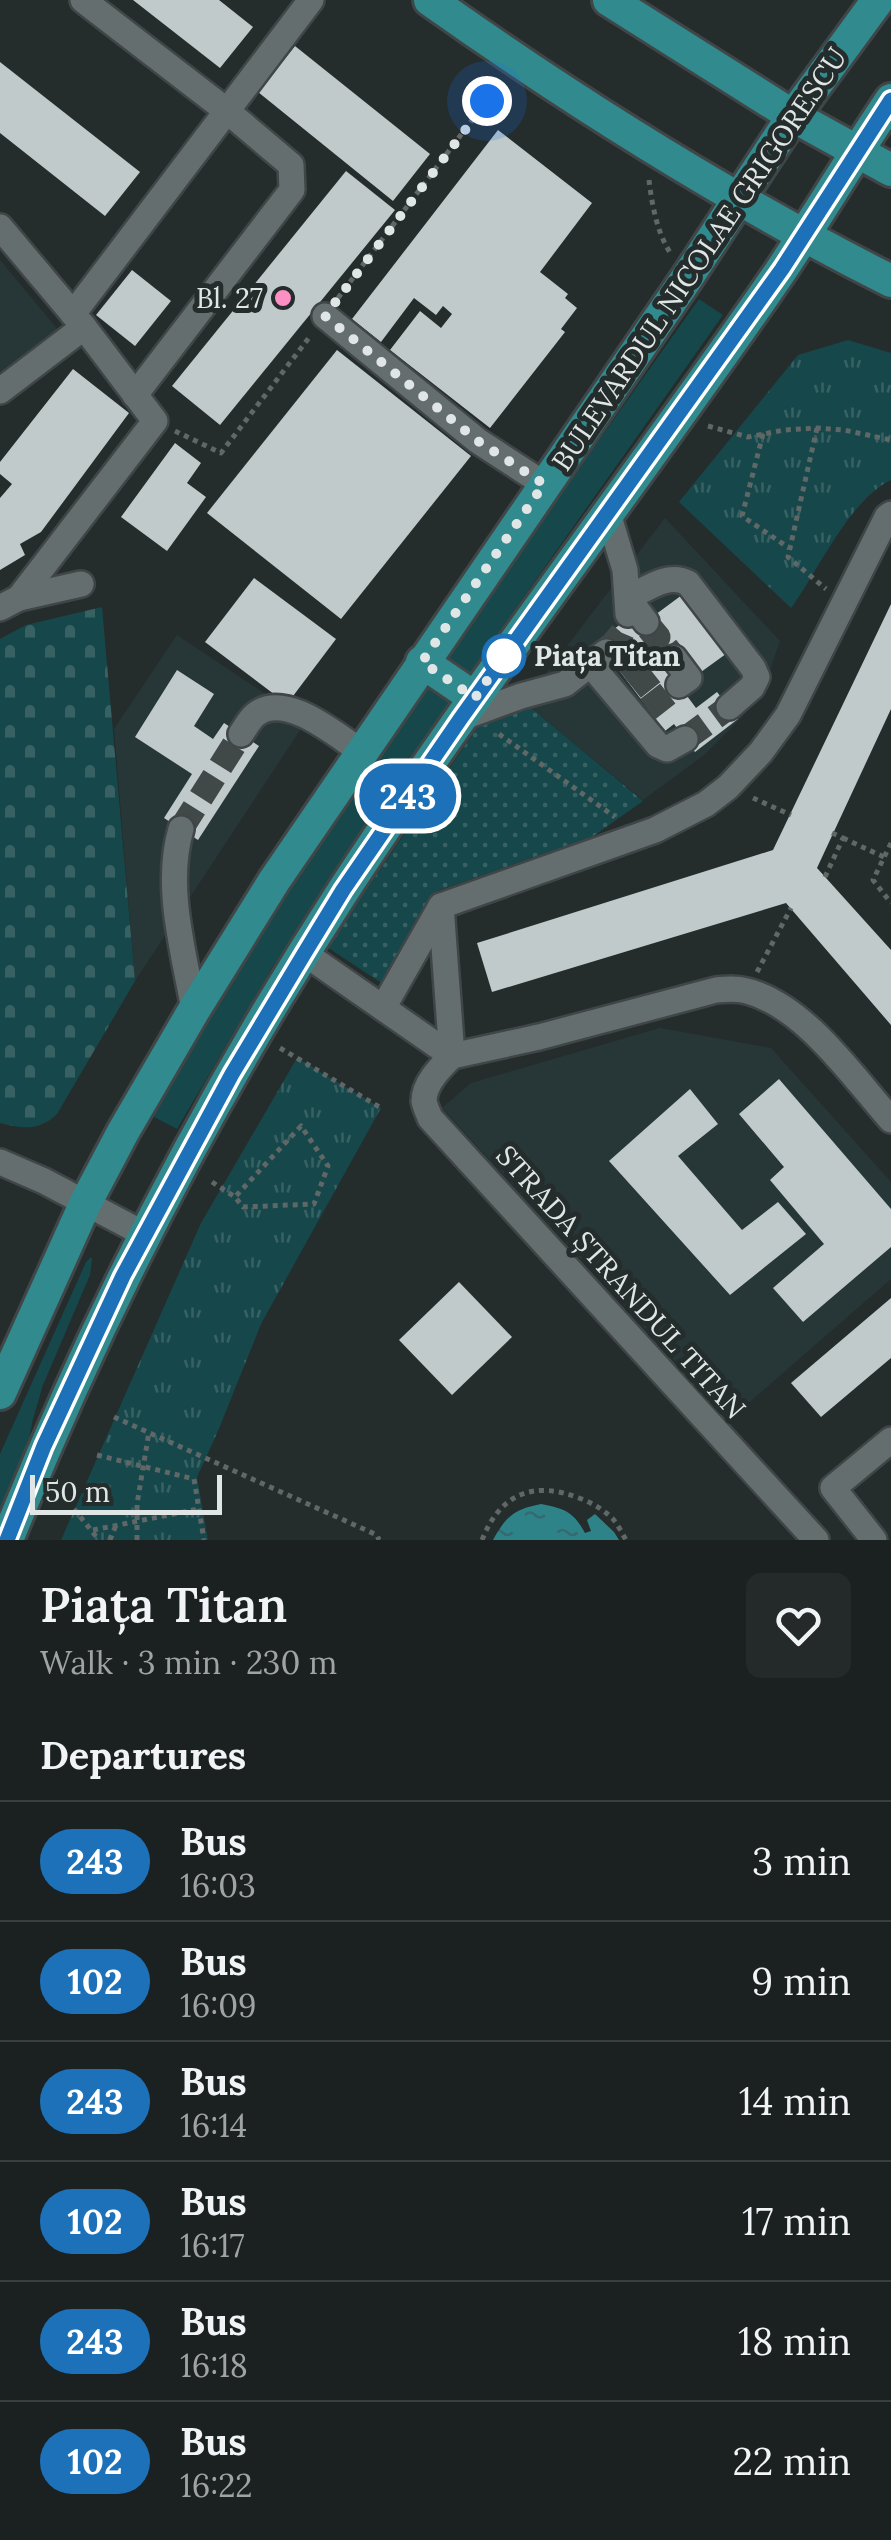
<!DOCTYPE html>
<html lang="en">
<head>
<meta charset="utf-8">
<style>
  body { margin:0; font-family:Lora,serif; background:#24292a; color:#f1f3f6; height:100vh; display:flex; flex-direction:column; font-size:38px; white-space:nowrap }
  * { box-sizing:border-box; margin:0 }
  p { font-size:32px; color:#a0a3a5 }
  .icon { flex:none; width:55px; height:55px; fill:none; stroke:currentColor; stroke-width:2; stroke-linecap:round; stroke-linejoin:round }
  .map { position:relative; height:1540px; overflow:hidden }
  .side { display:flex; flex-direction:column; background:#1b2121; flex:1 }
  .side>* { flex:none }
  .badge { padding:0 20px; border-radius:32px; font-size:35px; line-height:65px }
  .scale { position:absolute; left:30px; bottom:25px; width:192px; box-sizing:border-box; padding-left:10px; border:5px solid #e0e5e5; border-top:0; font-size:28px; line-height:35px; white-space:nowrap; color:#e0e5e5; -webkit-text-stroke:8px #242c2c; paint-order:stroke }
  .you { position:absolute; width:50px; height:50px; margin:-25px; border:8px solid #fff; border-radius:50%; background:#1a73e8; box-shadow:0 0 0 15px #1a73e833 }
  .map>.badge { position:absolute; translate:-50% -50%; box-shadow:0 0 0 5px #fff }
  h2 { padding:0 40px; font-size:38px; line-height:90px }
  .round { display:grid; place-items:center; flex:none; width:105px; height:105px; border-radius:15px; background:#24292a }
  .headline { display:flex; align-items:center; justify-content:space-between; height:170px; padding:0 40px }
  h1 { font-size:48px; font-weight:600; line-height:75px }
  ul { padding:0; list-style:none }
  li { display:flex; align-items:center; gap:30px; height:120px; padding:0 40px; border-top:2px solid #393e3f }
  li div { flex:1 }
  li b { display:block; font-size:38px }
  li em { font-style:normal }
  li .badge { min-width:110px; font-weight:700; text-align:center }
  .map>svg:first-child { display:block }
</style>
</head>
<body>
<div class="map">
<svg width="891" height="1540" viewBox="0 0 891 1540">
  <defs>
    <pattern id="cemetery-stones" width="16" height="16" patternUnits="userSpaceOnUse" patternTransform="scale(2.5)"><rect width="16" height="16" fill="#16474a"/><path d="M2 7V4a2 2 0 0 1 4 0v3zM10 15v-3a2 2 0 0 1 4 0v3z" fill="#386164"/></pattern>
    <pattern id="park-tufts" width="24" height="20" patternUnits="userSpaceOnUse" patternTransform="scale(2.5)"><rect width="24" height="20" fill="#16474a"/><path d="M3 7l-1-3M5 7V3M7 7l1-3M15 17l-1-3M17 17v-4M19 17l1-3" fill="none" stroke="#386164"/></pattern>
    <pattern id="garden-dots" width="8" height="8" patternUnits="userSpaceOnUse" patternTransform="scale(2.5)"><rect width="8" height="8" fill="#16474a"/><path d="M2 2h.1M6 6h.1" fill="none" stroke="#386164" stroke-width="1.8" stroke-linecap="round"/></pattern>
    <pattern id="water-ripples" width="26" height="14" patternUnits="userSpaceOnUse" patternTransform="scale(2.5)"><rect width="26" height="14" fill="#2e8389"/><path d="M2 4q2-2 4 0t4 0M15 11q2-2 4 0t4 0" fill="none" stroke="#366a6e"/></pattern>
  </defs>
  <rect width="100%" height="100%" fill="#242c2c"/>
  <g fill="#273738">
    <polygon points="0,260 58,330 0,372"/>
    <polygon points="665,518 780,641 762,693 742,717 704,755 643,800 524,702"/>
    <polygon points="177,635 306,721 135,981 114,729"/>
    <polygon points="660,1028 771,1048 891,1182 891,1279 729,1420 442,1108 471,1083"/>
  </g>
  <g fill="#16474a">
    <polygon points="699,299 723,315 470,673 446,656"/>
    <polygon points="424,682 451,702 350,849 272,968 177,1129 152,1116 245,954"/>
    <polygon points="91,1257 92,1260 90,1275 43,1385 33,1419 25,1459 0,1535 0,1454 86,1262"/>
  </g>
  <path fill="url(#cemetery-stones)" d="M102 607 135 981 57 1114C39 1131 23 1129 0 1123V639L26 625Z"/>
  <g fill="url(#park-tufts)">
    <path d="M848 340 891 353V480C849 500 819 570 791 608L679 502 798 355Z"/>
    <polygon points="297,1058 381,1108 261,1324 218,1431 197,1477 208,1540 61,1540 201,1223"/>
  </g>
  <polygon fill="url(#garden-dots)" points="524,702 643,801 592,837 437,891 414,923 413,938 383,984 327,947 479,725"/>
  <path fill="url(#water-ripples)" d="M541 1504C565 1509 573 1511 585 1533L591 1531 587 1520 595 1514 614 1532 619 1540H493C506 1516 515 1509 541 1504Z"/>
  <g fill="#c0cacb">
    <polygon points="133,0 219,0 253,27 220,68"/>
    <polygon points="295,46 430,154 393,201 258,92"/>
    <polygon points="0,62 140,172 105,216 0,133"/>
    <polygon points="498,130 592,203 540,272 568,294 565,298 577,308 561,329 565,332 490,428 390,350 420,311 441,328 452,314 443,306 436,315 414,298 381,342 352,319"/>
    <polygon points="346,171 395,210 220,425 172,386"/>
    <polygon points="132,270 171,301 135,346 96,315"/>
    <polygon points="337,350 471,456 341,619 207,513"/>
    <polygon points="73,369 129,413 41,532 20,544 25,555 0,570 0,498 12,484 0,474 0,462"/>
    <polygon points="175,443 201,463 187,483 206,497 167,551 121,517"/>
    <polygon points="254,578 336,639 287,704 205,642"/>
    <polygon points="686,592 730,651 701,672 685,650 664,665 696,708 717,692 738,719 695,752 674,724 665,731 597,641 628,619 636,629"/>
    <polygon points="891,604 891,709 817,868 891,950 891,1025 786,903 492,992 477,943 773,850"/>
    <polygon points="177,670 214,694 194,726 213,739 224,723 259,746 198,840 164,818 192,774 135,737"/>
    <polygon points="779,1079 891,1209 891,1247 803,1322 773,1288 824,1244 770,1180 784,1167 739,1114"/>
    <polygon points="690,1089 718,1124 678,1156 742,1230 778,1202 806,1234 730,1295 609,1161"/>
    <polygon points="459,1282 512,1337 452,1395 399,1340"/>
    <polygon points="891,1298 891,1358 821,1417 791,1383"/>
  </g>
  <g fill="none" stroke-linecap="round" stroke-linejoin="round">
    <g stroke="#404848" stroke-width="25" stroke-dasharray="25 12" stroke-linecap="butt">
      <polyline points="606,652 622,633 628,619"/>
      <polyline points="618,669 658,637 649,626"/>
      <polyline points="633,688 673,656 658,637"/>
      <polyline points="648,709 679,685"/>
      <polyline points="685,739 729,707"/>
      <polyline points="181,829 241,734"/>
    </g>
    <g stroke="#404647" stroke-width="30">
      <g id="minor">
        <polyline points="83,0 227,111 291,165 292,190 135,395"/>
        <polyline points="0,227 84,327 155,421 19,598 0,608"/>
        <polyline points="73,314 311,0"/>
        <polyline points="325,316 478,441 544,484"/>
        <polyline points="0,391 84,327"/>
        <polyline points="608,513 625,570 628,614"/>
        <polyline points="19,598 81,584"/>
        <path d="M646 622 628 598C647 589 668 572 688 583L753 668 757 677 752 687 729 707"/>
        <polyline points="674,658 689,678 679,685"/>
        <polyline points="591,665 658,745 667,749 685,739"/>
        <polyline points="461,718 521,696 565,684 606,652"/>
        <path d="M241 734C245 728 250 719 255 715 285 690 337 736 362 752"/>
        <path d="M181 829C164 887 184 952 194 1010"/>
        <polyline points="441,906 452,1056"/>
        <path d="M304 953 452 1056 539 1037 716 990C726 989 736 988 747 991 805 1006 853 1077 891 1120"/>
        <polyline points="383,1008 441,906 655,830 706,804 728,787 761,752 788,715 887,517 891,514"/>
        <path d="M452 1056C441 1067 424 1083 424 1101 425 1107 428 1112 430 1118L816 1540"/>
        <polyline points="0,1162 44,1181 144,1234"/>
        <polyline points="874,1540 833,1488 891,1440"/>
      </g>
    </g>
    <g stroke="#404647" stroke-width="38">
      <g id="major">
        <path d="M430 0C577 104 730 200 891 281"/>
        <polyline points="609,0 793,116 891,170"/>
        <polyline points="422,662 475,698"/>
        <polyline points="0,1393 86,1202 123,1132 194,1010 274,881 687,278 793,116 878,0"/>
        <path d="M7 1540C98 1313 210 1096 343 891 481 679 637 480 780 272 818 215 853 156 891 100"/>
      </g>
    </g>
    <g stroke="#606767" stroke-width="5" stroke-dasharray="5 5" stroke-linecap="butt">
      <path d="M649 180C652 205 657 233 671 254"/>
      <polyline points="338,298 500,83"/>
      <polyline points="708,426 748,437 784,430 817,428 844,430 891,440"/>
      <polyline points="817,428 788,557 826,589"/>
      <polyline points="175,431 221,453 311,335"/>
      <polyline points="763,434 742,516 789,548"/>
      <polyline points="499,734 615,817"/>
      <polyline points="753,798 791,815"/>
      <polyline points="843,838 884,857"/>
      <polyline points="891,843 873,880 891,903"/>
      <polyline points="825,877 843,838 832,833"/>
      <polyline points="757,972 791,908"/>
      <polyline points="280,1048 381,1108"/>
      <polyline points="212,1182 235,1197 243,1207 314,1204 328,1166 301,1126 235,1197"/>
      <polyline points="114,1417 377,1535 379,1540"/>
      <polyline points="97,1455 194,1479 204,1540"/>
      <polyline points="74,1509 99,1540"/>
      <polyline points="93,1530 199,1509"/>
      <polyline points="110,1540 116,1525"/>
      <polyline points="137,1540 137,1504 149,1432"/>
      <path d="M482 1540C500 1494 533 1480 579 1498 592 1503 603 1509 613 1519 618 1525 622 1533 626 1540"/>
    </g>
    <use href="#minor" stroke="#656e6e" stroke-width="25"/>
    <use href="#major" stroke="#308a8e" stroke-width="32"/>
  </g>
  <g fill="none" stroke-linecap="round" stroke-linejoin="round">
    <g stroke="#fff" stroke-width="22">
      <polyline id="line" points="7,1540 44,1446 123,1276 232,1074 304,954 343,890 461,718 782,269 891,100"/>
    </g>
    <use href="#line" stroke="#1d71b8" stroke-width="15"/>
    <polyline stroke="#e0e5e5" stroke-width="10" stroke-dasharray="0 18" points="487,101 325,316 478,441 544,484 422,662 475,698 509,649 504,656"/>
  </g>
  <circle fill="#fc8fc3" stroke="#242c2c" stroke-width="4" cx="283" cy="298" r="10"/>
  <circle fill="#fff" stroke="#1d71b8" stroke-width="5" cx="504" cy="656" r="20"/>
  <g text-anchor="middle" stroke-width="10" stroke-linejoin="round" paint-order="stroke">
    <g font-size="28" fill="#e0e5e5" stroke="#242c2c">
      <text transform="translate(699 259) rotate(-56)" y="10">BULEVARDUL NICOLAE GRIGORESCU</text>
      <text transform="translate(621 1282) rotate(48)" y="10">STRADA ȘTRANDUL TITAN</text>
    </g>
    <g font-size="28" fill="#e0e5e5" stroke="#242c2c" text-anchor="end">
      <text x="263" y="308">Bl. 27</text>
    </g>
    <g font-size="28" font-weight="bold" fill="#e0e5e5" stroke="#242c2c" text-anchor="start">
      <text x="534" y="666">Piața Titan</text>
    </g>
  </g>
</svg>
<div class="scale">50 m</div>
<div class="you" style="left:487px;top:101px"></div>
<b class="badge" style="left:408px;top:796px;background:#1d71b8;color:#fff">243</b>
</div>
<section class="side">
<div class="headline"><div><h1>Piața Titan</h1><p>Walk · 3 min · 230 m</p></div><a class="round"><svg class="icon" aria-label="heart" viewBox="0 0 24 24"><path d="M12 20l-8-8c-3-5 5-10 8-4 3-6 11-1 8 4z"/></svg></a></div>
<h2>Departures</h2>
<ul>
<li><span class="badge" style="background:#1d71b8;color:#fff">243</span><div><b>Bus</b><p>16:03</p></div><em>3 min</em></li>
<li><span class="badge" style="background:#1d71b8;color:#fff">102</span><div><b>Bus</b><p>16:09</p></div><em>9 min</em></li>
<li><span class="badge" style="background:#1d71b8;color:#fff">243</span><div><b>Bus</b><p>16:14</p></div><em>14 min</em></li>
<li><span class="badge" style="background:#1d71b8;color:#fff">102</span><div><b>Bus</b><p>16:17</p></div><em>17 min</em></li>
<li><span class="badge" style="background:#1d71b8;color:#fff">243</span><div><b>Bus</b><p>16:18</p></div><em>18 min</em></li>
<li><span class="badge" style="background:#1d71b8;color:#fff">102</span><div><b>Bus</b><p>16:22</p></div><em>22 min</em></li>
</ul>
</section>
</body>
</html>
